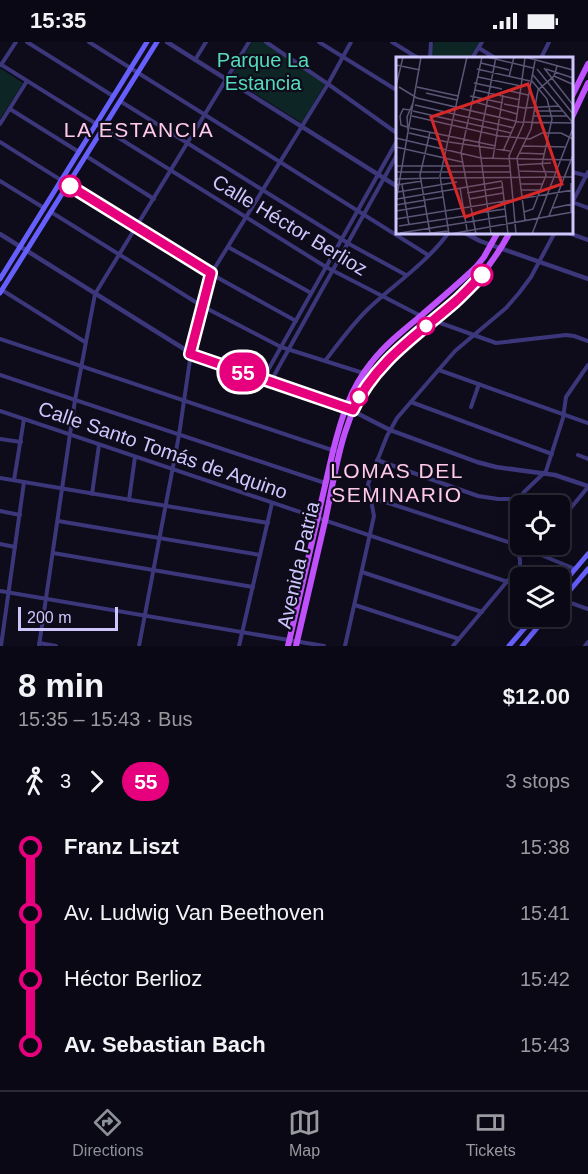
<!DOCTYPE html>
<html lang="en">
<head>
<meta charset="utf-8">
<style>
  body { margin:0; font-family:Arial,sans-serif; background:#13111d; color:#f1f3f6; height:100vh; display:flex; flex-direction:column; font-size:22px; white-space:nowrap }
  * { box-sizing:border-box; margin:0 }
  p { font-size:20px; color:#999aa0 }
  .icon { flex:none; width:33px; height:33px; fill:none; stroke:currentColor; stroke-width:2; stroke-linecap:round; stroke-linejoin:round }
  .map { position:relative; height:604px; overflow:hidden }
  .sheet { display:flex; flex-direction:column; background:#0a0814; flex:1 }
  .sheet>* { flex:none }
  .badge { padding:0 12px; border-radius:20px; font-size:21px; line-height:39px }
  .fabs { position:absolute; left:510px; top:453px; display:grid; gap:12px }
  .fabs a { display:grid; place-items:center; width:60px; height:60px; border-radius:9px; background:#0a0814; box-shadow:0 3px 15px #0003,0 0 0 2px #2a2934; font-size:30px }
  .scale { position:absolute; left:18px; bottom:15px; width:100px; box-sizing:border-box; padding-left:6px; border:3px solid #cec7fe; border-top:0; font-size:16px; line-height:21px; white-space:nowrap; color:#cec7fe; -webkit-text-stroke:4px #0e0b1b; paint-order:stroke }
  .map>.badge { position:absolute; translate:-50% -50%; box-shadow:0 0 0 3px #fff }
  .legs { display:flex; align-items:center; gap:9px; height:66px; padding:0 18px; font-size:20px }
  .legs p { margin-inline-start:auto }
  .headline { display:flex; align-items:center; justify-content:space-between; height:102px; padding:0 18px }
  h1 { font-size:33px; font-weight:600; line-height:45px }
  ul { padding:0 18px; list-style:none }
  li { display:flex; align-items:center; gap:21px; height:66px; font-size:22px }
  li i { display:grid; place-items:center; width:9px; height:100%; margin:0 8px; background:currentColor }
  li i::after { content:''; width:15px; height:15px; margin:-8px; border:4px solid; border-radius:50%; background:#0a0814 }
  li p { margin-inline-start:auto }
  li:first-child i { background:linear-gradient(#0000 50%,currentColor 0) }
  li:last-child i { background:linear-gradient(currentColor 50%,#0000 0) }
  .status { display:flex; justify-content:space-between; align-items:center; height:42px; padding:0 30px; background:#0a0814; direction:ltr }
  .status svg { height:16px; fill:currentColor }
  .tabs { display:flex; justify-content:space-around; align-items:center; height:84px; border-top:2px solid #2a2934; background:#0a0814; font-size:16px; color:#999aa0 }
  .tabs a { display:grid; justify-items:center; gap:3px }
  .tabs .active { color:#8c9099 }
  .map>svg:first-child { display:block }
</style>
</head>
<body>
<div class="status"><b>15:35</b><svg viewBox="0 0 49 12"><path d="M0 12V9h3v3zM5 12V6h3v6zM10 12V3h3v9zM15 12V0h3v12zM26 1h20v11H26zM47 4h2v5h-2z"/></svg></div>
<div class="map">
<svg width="588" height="604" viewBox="0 0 588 604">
  <rect width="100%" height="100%" fill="#0e0b1b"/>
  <g fill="#0e2525">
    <polygon points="252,0 263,0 325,42 302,81 230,36"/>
    <polygon points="434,0 480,0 469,16 432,16 431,11"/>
    <polygon points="0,26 23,41 0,77"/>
  </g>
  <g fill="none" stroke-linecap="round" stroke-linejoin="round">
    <g stroke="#3b377a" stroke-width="4">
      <polyline points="27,0 113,54"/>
      <polyline points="89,0 428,213"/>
      <polyline points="266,0 328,42 398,92"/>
      <polyline points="319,0 398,49"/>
      <polyline points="392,0 418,16"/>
      <polyline points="479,6 495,16"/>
      <polyline points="430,16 431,0"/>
      <polyline points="472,16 482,0"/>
      <polyline points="541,16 549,0"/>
      <polyline points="195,18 206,0"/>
      <polyline points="0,22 326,225 421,274 496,301 566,293 574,294 588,299"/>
      <polyline points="1,23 16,0"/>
      <polyline points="120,59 351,203 406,233"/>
      <polyline points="10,67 79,110"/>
      <polyline points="0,82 27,39"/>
      <polyline points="0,100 211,232 296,279"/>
      <polyline points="86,114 154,157"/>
      <polyline points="572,130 588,134"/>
      <polyline points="0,139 44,166"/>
      <polyline points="572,160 588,166"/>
      <polyline points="572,161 588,130"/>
      <polyline points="51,170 202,264 281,305 363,331"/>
      <polyline points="566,190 588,198"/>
      <polyline points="228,205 311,251"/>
      <polyline points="2,248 85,300"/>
      <polyline points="0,297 335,409"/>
      <path d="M325 319C338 302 351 284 367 268 393 243 428 220 449 190"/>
      <polyline points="439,328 588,381"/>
      <polyline points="0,333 325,441"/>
      <polyline points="263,337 398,97"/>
      <polyline points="271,339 398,111"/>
      <polyline points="411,360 552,412"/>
      <polyline points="471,365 479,342"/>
      <polyline points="0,369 520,544"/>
      <polyline points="0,397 21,400"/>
      <polyline points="578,413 588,417"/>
      <polyline points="377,418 478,454 498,457 519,457 538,464"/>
      <polyline points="0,436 268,481"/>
      <polyline points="14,438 24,377"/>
      <polyline points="92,452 99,403"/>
      <polyline points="370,455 517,503 575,527"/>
      <polyline points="129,458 135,415"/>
      <polyline points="0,469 20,473"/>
      <polyline points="58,479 260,513"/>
      <polyline points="560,479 588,445"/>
      <polyline points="0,502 15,505"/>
      <polyline points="53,511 253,545"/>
      <polyline points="362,530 482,570"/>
      <polyline points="0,549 324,604"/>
      <polyline points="560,557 588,567"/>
      <polyline points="355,563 459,597"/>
      <polyline points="39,601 56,604"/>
      <polyline points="1,604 24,440"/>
      <polyline points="39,604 75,358 95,252 249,0"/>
      <polyline points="139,604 179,393 191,311 211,232 328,42 351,0"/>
      <polyline points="239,604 272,461"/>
      <polyline points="345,604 374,474 368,442 387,394 397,376 455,309 506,266 519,251 531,235 555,190"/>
      <polyline points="453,604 520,524 520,518 512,482 514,465 516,461 524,450 546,429 563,376 566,355 588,323"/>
      <polyline points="585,604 588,600"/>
    </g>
    <g stroke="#3b377a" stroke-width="4.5">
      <polyline points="167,0 398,145"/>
      <polyline points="463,190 480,199 588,237"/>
      <polyline points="0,192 197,315 345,365 390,388 477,420 496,425 555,433 588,444"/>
    </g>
    <g stroke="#665ffc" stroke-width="5">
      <polyline points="0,237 147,0"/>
      <polyline points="0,251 157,0"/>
      <polyline points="560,545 588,512"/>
      <polyline points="560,560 588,527"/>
      <polyline points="509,604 535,574"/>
      <polyline points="522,604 547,574"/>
    </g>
    <g stroke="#bf50fc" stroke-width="6">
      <polyline points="572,54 588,22"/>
      <polyline points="572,75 588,41"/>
      <path d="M288 604 333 409C341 377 350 347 371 321 384 304 401 290 417 277 437 260 457 243 476 225L484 215 498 190"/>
      <path d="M296 604C306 561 316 518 326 475 336 427 342 375 373 334 396 304 429 283 457 258 479 239 496 216 510 190"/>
    </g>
  </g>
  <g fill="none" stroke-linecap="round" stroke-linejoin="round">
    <g stroke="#fff" stroke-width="14">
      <path id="line-1" d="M70 144 211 231 190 312 353 368C374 321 417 293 455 260 465 251 473 242 482 233"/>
    </g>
    <use href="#line-1" stroke="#e6007e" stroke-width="9"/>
  </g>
  <g fill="#fff" stroke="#e6007e" stroke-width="3">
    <circle cx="70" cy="144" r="10"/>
    <circle cx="482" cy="233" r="10"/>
    <circle cx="426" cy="284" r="8"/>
    <circle cx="359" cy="355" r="8"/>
  </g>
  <g text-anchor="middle" stroke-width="4.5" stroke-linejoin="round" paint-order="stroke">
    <g font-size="20" fill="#55dbbc" stroke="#0e0b1b">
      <text x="263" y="25">Parque La<tspan x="263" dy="23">Estancia</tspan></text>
    </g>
    <g font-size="20" fill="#cec7fe" stroke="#0e0b1b">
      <text transform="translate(290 183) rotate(31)" y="7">Calle Héctor Berlioz</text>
      <text transform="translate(163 408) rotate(19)" y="7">Calle Santo Tomás de Aquino</text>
      <text transform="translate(298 523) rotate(-77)" y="7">Avenida Patria</text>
    </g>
    <g font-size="21" letter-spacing="1.5" fill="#fec9ea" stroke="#0e0b1b">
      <text x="139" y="95">LA ESTANCIA</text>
      <text x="397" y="436">LOMAS DEL<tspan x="397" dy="24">SEMINARIO</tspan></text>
    </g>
  </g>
  <g transform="translate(396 15)">
    <rect width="177" height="177" fill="#0e0b1b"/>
    <path fill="none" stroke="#5b5676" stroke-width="1.5" d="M91 0 137 11M129 0 177 13M85 6 113 13M0 8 24 13M148 11 177 48M81 12 134 24M141 12 177 57M150 12 177 21M137 18 177 66M158 19 176 27M82 20 125 29M113 20 118 0M78 26 106 32M0 29 7 0M3 30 21 41 123 65 177 66M21 30 62 39M79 33 124 43M114 34 132 38M30 36 61 43M74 39 107 46M76 44 121 57M108 47 128 51 163 49M19 48 118 71M17 54 56 63M138 54H167M16 59 103 79 134 82 146 76H165L177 82M137 59H171M58 63 115 76M11 70 5 68 4 59 7 52 14 53M14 71 100 89M12 73 11 60 17 46M34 75 24 118 34 176M13 76 51 85M0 81 85 101 177 103M53 85 114 94M126 89 170 90M0 90 66 105M107 94 120 65 129 1M123 96 149 97M97 101 107 38M121 108 155 106M0 109H113M122 114 160 115M0 115H44M46 115H114M45 121 177 120M0 122 43 121M106 125 112 177M125 127H147M0 128 26 124M6 128 13 168M64 131 71 173M125 133H145M2 135 61 125M71 136 107 130M1 142 106 124M73 142 107 136M0 144 25 0M0 148 47 140M157 151 176 147M0 154 29 149M128 155 137 152 150 118 146 107 156 62 151 42 136 24M175 155V126M75 157 109 152M153 159 177 98M0 162 177 133M129 163 121 101 135 72 142 33 158 19 161 9M3 169 69 159M4 176 110 159M27 177 52 174M53 177 44 119 71 0M54 177 177 155M80 177 65 96 86 0M95 177 83 86 100 0M120 177 113 99 127 68 139 4M136 177 177 71"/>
    <path fill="#d62828" fill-opacity="0.15" stroke="#d62828" stroke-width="3" d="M132 27 166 127 69 160 35 60Z"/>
    <rect width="177" height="177" fill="none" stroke="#cec7fe" stroke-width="3"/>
  </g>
</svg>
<div class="fabs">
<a><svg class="icon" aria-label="locate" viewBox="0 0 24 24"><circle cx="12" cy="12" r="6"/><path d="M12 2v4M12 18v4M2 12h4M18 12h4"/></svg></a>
<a><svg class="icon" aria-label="layers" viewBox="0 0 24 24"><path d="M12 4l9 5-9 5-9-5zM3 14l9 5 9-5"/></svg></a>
</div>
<div class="scale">200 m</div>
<b class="badge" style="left:243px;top:330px;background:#e6007e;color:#fff">55</b>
</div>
<section class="sheet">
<div class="headline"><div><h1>8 min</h1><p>15:35 – 15:43 · Bus</p></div><b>$12.00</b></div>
<div class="legs"><svg class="icon" aria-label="walk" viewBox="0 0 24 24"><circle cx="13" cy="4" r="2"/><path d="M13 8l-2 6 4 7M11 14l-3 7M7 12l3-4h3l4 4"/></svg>3<svg class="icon" aria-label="forward" viewBox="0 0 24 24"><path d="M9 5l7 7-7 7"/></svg><b class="badge" style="background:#e6007e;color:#fff">55</b><p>3 stops</p></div>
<ul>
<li><i style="color:#e6007e"></i><b>Franz Liszt</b><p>15:38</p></li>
<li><i style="color:#e6007e"></i><span>Av. Ludwig Van Beethoven</span><p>15:41</p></li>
<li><i style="color:#e6007e"></i><span>Héctor Berlioz</span><p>15:42</p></li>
<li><i style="color:#e6007e"></i><b>Av. Sebastian Bach</b><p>15:43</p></li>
</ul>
</section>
<nav class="tabs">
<a class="active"><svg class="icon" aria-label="directions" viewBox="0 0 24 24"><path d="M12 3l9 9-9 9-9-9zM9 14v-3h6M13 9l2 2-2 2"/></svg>Directions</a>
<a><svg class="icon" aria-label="map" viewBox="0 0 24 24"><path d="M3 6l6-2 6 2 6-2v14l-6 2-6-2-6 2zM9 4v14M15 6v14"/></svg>Map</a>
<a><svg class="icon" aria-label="tickets" viewBox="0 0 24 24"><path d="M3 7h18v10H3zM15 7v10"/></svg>Tickets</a>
</nav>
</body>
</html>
